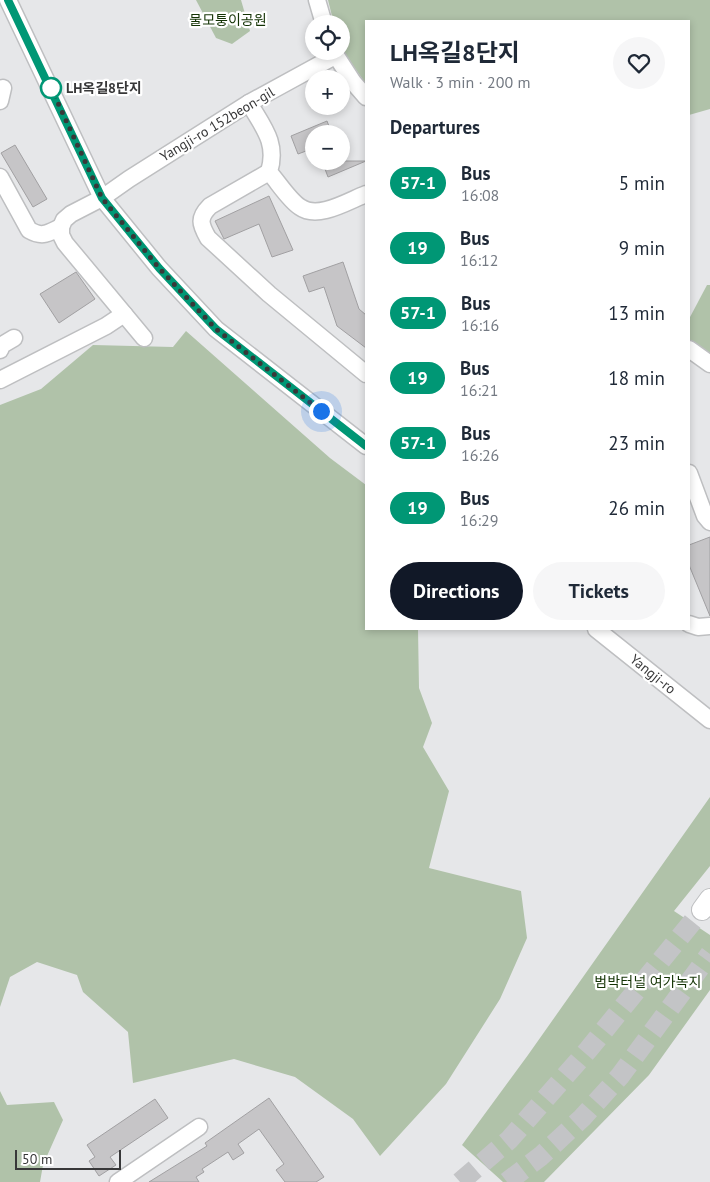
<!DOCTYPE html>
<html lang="en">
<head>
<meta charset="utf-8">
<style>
  body { margin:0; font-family:"PT Sans","Noto Sans KR",sans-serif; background:#f6f6f7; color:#1f2937; height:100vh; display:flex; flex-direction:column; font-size:19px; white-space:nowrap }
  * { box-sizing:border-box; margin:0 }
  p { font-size:16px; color:#747a83 }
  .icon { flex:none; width:28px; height:28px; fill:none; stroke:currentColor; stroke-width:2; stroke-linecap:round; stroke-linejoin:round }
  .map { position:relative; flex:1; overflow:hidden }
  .details { position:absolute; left:365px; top:20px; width:325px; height:610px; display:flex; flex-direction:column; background:#fff; border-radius:0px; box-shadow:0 2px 8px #0003 }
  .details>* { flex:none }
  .badge { padding:0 10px; border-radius:16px; font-size:18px; line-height:32px }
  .tools { position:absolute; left:305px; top:15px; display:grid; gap:10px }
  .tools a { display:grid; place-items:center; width:45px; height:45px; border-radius:50%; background:#fff; box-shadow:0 2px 8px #0003; font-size:25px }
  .scale { position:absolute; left:15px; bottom:12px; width:106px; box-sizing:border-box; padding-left:5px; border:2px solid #383839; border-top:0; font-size:14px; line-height:18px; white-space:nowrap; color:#383839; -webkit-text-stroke:4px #fff; paint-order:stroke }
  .you { position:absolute; width:25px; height:25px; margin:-12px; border:4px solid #fff; border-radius:50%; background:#1a73e8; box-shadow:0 0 0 8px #1a73e833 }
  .map>.badge { position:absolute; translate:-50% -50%; box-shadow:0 0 0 2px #fff }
  h2 { padding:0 25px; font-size:19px; line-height:45px }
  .round { display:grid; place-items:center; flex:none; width:52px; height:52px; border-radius:26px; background:#f6f6f7 }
  .overview { display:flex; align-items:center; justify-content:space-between; height:85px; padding:0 25px }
  h1 { font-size:24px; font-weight:700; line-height:38px }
  .action { display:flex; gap:10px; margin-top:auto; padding:10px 25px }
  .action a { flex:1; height:58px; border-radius:30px; background:#111827; color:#fff; font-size:20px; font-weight:700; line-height:58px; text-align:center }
  .action a+a { background:#f6f6f7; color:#1f2937 }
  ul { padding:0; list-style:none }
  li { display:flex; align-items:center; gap:15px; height:65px; padding:0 25px }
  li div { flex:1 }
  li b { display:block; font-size:19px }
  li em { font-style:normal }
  li .badge { min-width:55px; font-weight:700; text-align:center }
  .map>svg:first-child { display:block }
</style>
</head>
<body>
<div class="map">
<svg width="710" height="1182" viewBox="0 0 710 1182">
  <rect width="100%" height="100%" fill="#e6e7e9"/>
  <g fill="#b0c2a9">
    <polygon points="196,0 241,0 250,31 232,44 216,38"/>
    <polygon points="328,0 710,0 710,109 689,115 689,21 366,21 366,84 341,49 341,24 334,24"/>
    <polygon points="707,285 710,285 710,356 689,340 689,319"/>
    <polygon points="186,331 330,458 366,485 366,629 418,629 419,688 432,723 423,747 449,791 429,868 521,891 527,938 500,999 446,1084 380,1156 353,1119 295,1077 234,1059 133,1083 128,1032 83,992 77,975 37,962 10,977 0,1007 0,405 41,389 93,345 173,347"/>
    <polygon points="710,797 710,866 674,911 710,935 710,990 649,1075 544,1182 503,1182 462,1145 528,1055"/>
    <polygon points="0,1091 7,1105 54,1102 63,1120 43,1165 40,1182 0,1182"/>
  </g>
  <g fill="#c6c5c7" stroke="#a1a0a2">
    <polygon points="327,121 332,134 314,134 314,148 298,154 291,136"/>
    <polygon points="15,145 47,199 33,207 1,153"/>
    <polygon points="322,161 366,161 328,177"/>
    <polygon points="269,196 293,250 272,257 259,224 224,239 215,221"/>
    <polygon points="343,262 359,309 366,315 366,348 337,326 324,287 309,292 303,276"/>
    <polygon points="76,272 95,299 59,323 40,294"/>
    <polygon points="710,537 710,616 689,565 689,545"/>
    <polygon points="269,1098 324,1177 316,1182 285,1182 276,1170 284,1164 259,1129 238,1144 244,1153 233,1160 228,1152 202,1169 204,1172 196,1177 199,1182 149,1182 207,1146 205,1143"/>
    <polygon points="155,1099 168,1118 110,1157 116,1165 99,1176 89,1161 95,1157 87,1145"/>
  </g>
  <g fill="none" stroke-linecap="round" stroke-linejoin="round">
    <g stroke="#c3c4c6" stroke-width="20" stroke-dasharray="20 10" stroke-linecap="butt">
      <polyline points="460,1182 509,1140 588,1050 702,910"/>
      <polyline points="507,1182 541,1156 582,1118 620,1076 710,954"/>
    </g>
    <g stroke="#bebfc1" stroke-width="19">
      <g id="minor">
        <polyline points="8,0 102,198 159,268 216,329 366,446"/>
        <polyline points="317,0 324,24"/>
        <polyline points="333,51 353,82 366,97"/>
        <polyline points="0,101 3,88"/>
        <path d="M249 103C263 127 278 143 269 172 278 182 289 200 300 207 318 220 348 201 366 194"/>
        <path d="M269 172 210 206C198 218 200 224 208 238L269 294 366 374"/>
        <path d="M0 177 29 230C43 238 48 233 61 227"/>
        <polyline points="144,338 65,243 61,235 61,227 64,220 71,214 102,198 129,179 249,103 335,56"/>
        <polyline points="689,349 710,364"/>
        <polyline points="0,350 2,345 14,338"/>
        <polyline points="0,380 106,326 124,314"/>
        <polyline points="689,473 705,516 710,522"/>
        <polyline points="689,624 698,627 710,626"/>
        <polyline points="596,629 710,720"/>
        <polyline points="118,1182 199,1127"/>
      </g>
    </g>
    <g stroke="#bebfc1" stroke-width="22">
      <polyline id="major" points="702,910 710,899"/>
    </g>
    <use href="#minor" stroke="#fff" stroke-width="16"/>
    <use href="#major" stroke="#fff" stroke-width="20"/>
  </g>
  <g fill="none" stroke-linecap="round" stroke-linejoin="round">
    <g stroke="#fff" stroke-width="11">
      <polyline id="line" points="8,0 102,198 159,268 216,329 366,446"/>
    </g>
    <use href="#line" stroke="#009775" stroke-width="8"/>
    <polyline stroke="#383839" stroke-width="5" stroke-dasharray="0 9" points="51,88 102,198 159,268 216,329 321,411"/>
  </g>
  <circle fill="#fff" stroke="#009775" stroke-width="2.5" cx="51" cy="88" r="10"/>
  <g text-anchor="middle" stroke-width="4.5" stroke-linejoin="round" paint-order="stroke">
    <g font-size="14" fill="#143305" stroke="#fff">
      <text x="228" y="25">물모퉁이공원</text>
      <text x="648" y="987">범박터널 여가녹지</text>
    </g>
    <g font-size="14" font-weight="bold" fill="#383839" stroke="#fff" text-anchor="start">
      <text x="66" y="93">LH옥길8단지</text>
    </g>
    <g font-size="14" fill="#383839" stroke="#fff">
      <text transform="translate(217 124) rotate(-31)" y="5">Yangji-ro 152beon-gil</text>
      <text transform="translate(653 674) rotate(39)" y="5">Yangji-ro</text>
    </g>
  </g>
</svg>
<div class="tools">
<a><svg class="icon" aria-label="locate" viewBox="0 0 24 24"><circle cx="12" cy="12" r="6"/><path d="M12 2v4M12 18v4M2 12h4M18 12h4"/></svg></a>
<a>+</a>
<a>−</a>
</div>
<div class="scale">50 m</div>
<div class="you" style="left:321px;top:411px"></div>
<section class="details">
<div class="overview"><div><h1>LH옥길8단지</h1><p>Walk · 3 min · 200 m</p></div><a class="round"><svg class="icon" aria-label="heart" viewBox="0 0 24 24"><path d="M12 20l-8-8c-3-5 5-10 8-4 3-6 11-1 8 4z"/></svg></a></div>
<h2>Departures</h2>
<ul>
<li><span class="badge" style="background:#009775;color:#fff">57-1</span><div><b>Bus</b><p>16:08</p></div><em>5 min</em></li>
<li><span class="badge" style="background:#009775;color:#fff">19</span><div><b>Bus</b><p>16:12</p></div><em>9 min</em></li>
<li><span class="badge" style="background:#009775;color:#fff">57-1</span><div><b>Bus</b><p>16:16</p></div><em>13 min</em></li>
<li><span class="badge" style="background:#009775;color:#fff">19</span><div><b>Bus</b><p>16:21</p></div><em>18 min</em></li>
<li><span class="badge" style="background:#009775;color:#fff">57-1</span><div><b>Bus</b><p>16:26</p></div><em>23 min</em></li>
<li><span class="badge" style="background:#009775;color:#fff">19</span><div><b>Bus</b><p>16:29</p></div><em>26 min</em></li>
</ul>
<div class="action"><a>Directions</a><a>Tickets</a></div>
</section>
</div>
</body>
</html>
